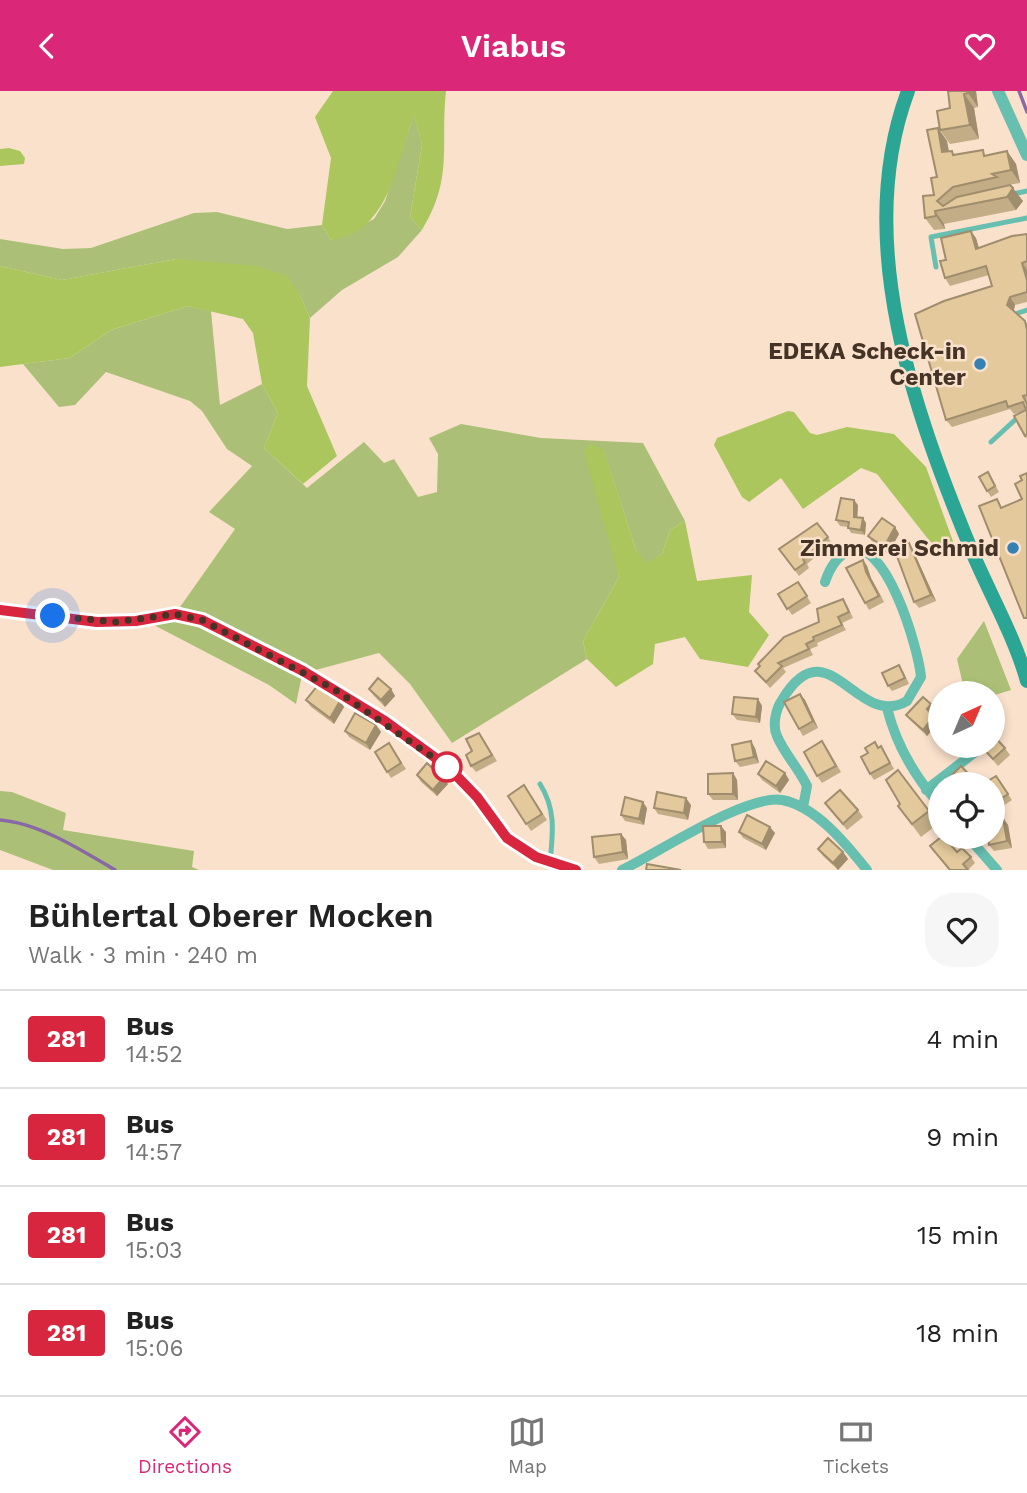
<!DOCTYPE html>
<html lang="en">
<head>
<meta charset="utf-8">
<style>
  body { margin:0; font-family:"Work Sans",sans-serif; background:#f6f6f6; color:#222; height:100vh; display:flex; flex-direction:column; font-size:26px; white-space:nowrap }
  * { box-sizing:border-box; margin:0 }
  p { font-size:23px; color:#767676 }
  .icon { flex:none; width:38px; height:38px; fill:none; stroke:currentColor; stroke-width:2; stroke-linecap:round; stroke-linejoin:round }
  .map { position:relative; height:779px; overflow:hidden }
  .details { display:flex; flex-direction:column; background:#fff; flex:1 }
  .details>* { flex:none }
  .badge { padding:0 14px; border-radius:5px; font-size:24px; line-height:46px }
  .needle { width:46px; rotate:44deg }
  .buttons { position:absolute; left:928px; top:590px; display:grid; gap:14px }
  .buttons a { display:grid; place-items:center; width:77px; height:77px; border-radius:50%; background:#fff; box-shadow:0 4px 10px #0003; font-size:35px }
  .you { position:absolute; width:35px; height:35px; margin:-18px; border:5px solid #fff; border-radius:50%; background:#1a73e8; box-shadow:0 0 0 10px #1a73e833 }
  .map>.badge { position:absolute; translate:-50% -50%; box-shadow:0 0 0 4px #fff }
  .round { display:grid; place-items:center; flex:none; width:74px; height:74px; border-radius:28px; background:#f6f6f6 }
  .head { display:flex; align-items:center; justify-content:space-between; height:119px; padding:0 28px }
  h1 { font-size:33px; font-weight:600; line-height:52px }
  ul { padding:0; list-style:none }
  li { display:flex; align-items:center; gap:21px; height:98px; padding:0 28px; border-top:2px solid #e0e0e0 }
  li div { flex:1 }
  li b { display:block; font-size:26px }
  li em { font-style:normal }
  li .badge { min-width:77px; font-weight:700; text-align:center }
  header { display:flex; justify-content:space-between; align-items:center; height:91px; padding:0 28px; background:#db2777; color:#fff; font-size:32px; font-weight:600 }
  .tab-bar { display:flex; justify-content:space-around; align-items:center; height:98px; border-top:2px solid #e0e0e0; background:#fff; font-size:19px; color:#767676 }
  .tab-bar a { display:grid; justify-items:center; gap:4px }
  .tab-bar .on { color:#db2777 }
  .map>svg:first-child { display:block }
</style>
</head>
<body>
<header><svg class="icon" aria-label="back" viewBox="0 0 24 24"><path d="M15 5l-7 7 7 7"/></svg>Viabus<svg class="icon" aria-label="heart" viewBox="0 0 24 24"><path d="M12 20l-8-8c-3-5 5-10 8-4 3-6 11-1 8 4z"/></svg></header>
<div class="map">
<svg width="1027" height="779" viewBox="0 0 1027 779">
  <rect width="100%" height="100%" fill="#fae1cc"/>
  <g fill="#abc076">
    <polygon points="414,23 422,54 410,126 422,139 398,166 342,199 310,227 300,204 201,173 176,168 62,189 0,175 0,148 63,158 91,157 194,122 217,121 287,138 322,134 331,149 374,128 385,110"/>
    <polygon points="188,215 211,220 220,314 262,293 278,322 264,357 307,397 364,351 384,372 394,368 418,406 437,401 438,363 429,347 461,333 541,347 643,352 685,430 670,439 662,463 647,473 636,459 604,360 590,353 619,486 583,550 587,568 452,652 410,593 379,562 312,580 210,525 180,516 235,438 209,421 252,375 227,358 202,320 190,310 106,281 75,314 59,316 23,273 70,267 111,239"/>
    <polygon points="180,529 199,534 302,584 296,613 269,594 150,532"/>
    <polygon points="984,530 1011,599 992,605 992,602 965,602 957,568"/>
    <polygon points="0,700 12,701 66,722 63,739 194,760 192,776 199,779 53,779 0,759"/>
  </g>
  <g fill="#aac65d">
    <path d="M333 0H446C440 56 454 86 422 139L410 126 422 54 414 24C396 70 391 141 331 149L322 134 331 67 315 26Z"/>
    <polygon points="9,57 20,60 25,67 24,73 0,75 0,58"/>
    <polygon points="176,168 256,175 287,185 300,204 310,227 307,295 337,365 303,393 264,357 278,322 262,293 253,242 243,228 188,215 111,239 70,267 0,276 0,175 62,189"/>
    <polygon points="788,320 794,321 810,342 817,344 847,336 894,343 926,376 958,464 943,467 877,383 861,377 803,418 781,387 749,411 742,406 714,354 717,347"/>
    <polygon points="591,352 604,359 636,459 647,472 662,463 670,439 685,430 697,490 752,484 749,521 769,544 748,576 700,568 685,546 655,553 653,573 616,596 587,568 583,550 619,486 584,361"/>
  </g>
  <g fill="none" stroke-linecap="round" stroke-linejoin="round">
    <g stroke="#8869a5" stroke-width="3.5">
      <polyline points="1019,0 1027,21"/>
      <path d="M0 729C39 732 81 759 115 779"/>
    </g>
    <g stroke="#67bfb0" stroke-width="5">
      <polyline points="1013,103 1027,100"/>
      <polyline points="936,176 931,146 1027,127"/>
      <polyline points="1018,222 1027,219"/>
      <polyline points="991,351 1016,328 1027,324"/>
      <path d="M540 693C556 718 553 742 550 771"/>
    </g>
    <g stroke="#67bfb0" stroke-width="10">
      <polyline points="0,519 97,531 136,530 175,523 202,529 303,580 385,630 448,676 477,706 507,747 536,766 576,779"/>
      <path d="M887 617C896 653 915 686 940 714"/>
      <polyline points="926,699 979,658"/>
      <path d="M803 716 807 695C799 678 784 662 777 645 772 634 776 618 782 609 828 532 857 640 907 610L921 586C919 560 885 440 847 461 835 467 829 479 825 491"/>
      <polyline points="968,746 997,779"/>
      <path d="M622 779C658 762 746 703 782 709 816 715 847 754 867 779"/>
    </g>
    <polyline stroke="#67bfb0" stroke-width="12" points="998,0 1027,64"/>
    <path stroke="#2ba594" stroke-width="14" d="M908 0C852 150 915 323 973 463 991 505 1015 547 1027 590"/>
  </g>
  <g fill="#c3ad86">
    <polygon points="948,0 976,0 978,16 974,17 979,48 950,53 940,39 950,17"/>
    <polygon points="938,37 947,50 949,60 955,64 987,64 1007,60 1016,73 1020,92 1003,95 1023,110 1016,119 944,133 945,138 934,139 925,127 934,104 937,86"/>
    <polygon points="1027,143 1027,211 1015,214 1014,219 1027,232 1027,348 1025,345 1022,321 1014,323 1010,318 952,336 946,329 992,195 989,184 950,195 945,187 946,169 976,147 979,157"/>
    <polygon points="992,388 999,401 991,406 987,400"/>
    <polygon points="858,414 857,427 866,432 865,444 851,442 848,436 840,435 836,429"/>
    <polygon points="817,432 832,452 807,473 809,477 799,485 779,458"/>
    <polygon points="895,436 899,443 888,463 873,452 868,445"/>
    <polygon points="909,452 913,459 936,510 919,517 914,511"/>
    <polygon points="863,469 867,475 871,487 884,511 869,519 865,512"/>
    <polygon points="798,491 811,512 792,524 778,503"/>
    <polygon points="843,508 847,514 853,527 842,532 846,539 817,552 818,555 810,558 813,564 783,577 786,581 770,597 755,580 819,531"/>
    <polygon points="903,580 909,593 892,600 888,595"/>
    <polygon points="369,598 391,598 395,605 385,616 374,605"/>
    <polygon points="800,603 805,609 818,637 803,645 799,638"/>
    <polygon points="758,608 762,615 760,632 737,629 732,623"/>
    <polygon points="306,609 340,610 344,616 334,633 311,616"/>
    <polygon points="935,619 931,624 938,632 927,645 911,630 906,624"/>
    <polygon points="992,621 1001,632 992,640"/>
    <polygon points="376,634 381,641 370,659 349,646 345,640"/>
    <polygon points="484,649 497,670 476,681 471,675 472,660"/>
    <polygon points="389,652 406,678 391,687 375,661"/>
    <polygon points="881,655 894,678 874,689 870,683 878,656"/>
    <polygon points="981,655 1005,657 1010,664 998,675"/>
    <polygon points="755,657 759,672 740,676 735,670"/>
    <polygon points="827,657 841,681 822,692 817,685"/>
    <polygon points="733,682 737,689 738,709 713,709 708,703"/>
    <polygon points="785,682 789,689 780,702 762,689 758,683"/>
    <polygon points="417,684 448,693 437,705 421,691"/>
    <polygon points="996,685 1012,709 1003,715 1000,711 992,716 992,693"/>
    <polygon points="524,694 547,729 531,740 508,705"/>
    <polygon points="825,712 858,719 863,726 847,739"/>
    <polygon points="900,713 929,720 938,733 921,746 898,715"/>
    <polygon points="691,714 688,729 658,723 654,717"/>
    <polygon points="647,717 644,734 625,730 621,724"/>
    <polygon points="1003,727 1008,734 1012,757 994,760 989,754"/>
    <polygon points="726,741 726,757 708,758 704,751"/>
    <polygon points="739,741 775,742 766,759 743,747"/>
    <polygon points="621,743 626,749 628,768 599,773 594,766"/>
    <polygon points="930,755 957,761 971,766 975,772 968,779 949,779"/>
    <polygon points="818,758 843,761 848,768 838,779 823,765"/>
  </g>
  <g fill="#9f8d6d">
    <polygon points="968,0 976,0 978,16 968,2"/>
    <polygon points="964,3 974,17 979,48 970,34"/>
    <polygon points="938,37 947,50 951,74 942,61"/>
    <polygon points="1007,60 1016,73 1020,92 1011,79"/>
    <polygon points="1013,97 1023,110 1016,119 1007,106"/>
    <polygon points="935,120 944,133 945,138 936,125"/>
    <polygon points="971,140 976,147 981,166 976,158"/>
    <polygon points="1022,172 1027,179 1027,189"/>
    <polygon points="1010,206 1015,214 1013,222 1007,214"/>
    <polygon points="854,409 858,414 857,431 854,426"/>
    <polygon points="863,427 866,432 865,444 861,439"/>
    <polygon points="895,436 899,443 888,463 884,456"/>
    <polygon points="909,452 913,459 936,510 931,504"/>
    <polygon points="863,469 867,475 871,487 884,511 866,481"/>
    <polygon points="391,598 395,605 385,616 381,609"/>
    <polygon points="800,603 805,609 818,637 813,630"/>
    <polygon points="758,608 762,615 760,632 756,626"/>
    <polygon points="340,610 344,616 334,633 330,627"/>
    <polygon points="931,613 935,619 931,624 927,618"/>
    <polygon points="933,626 938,632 927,645 923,639"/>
    <polygon points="376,634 381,641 370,659 366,652"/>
    <polygon points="751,650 755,657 759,672 754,666"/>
    <polygon points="733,682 737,689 738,709 733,703"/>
    <polygon points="785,682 789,689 780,702 776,695"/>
    <polygon points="443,687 448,693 437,705 433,699"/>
    <polygon points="686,707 691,714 688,729 684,722"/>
    <polygon points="643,711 647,717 644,734 639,728"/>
    <polygon points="1003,727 1008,734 1012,757 1007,750"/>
    <polygon points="721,735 726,741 726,757 722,751"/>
    <polygon points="770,736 775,742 766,759 762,753"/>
    <polygon points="621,743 626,749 628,768 623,761"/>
    <polygon points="843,761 848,768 838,779 833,772"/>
  </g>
  <g fill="#e3c99c" stroke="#9f8d6d" stroke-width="2">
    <polygon points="948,0 968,0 968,2 964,3 970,34 940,39 937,20 950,17"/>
    <polygon points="938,37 942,61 952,60 953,64 983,59 984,65 1007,60 1011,79 992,83 997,86 953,96 937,110 943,115 957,106 1010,94 1013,97 1007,106 935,120 936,125 925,127 923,105 934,104 931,87 937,86 927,39"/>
    <polygon points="971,140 976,158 1012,145 1027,143 1027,170 1022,172 1027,189 1027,201 1010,206 1007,214 1025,230 1027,239 1027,304 1023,305 1027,313 1027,343 1025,345 1014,325 1026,319 1023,311 1008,316 1006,310 946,329 915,223 944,210 992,195 986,175 945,187 940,170 946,169 941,147"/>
    <polygon points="988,381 995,395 987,400 979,386"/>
    <polygon points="1027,382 1027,527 1024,527 979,415 997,408 1001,417 1022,408 1015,393 1022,389 1020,385"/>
    <polygon points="841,407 854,409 854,426 863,427 861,439 848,437 849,431 836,429"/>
    <polygon points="882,427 895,436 884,456 868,445"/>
    <polygon points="817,432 828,446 803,468 805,472 795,479 779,458"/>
    <polygon points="909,452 931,504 914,511 895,460"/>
    <polygon points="863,469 866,481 879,505 865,512 846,477"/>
    <polygon points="798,491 807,505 787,518 778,503"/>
    <polygon points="843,508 849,521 838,526 842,534 813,546 814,549 806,553 809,558 778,572 782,575 766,591 755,580 760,575 758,573 784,546 819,531 817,518"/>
    <polygon points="899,574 905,587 888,595 882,582"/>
    <polygon points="378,587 391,598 381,609 369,598"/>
    <polygon points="318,594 340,610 330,627 306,609"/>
    <polygon points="800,603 813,630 799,638 784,611"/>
    <polygon points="734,606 758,608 756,626 732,623"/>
    <polygon points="923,606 931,613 927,618 933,626 923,639 906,624"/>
    <polygon points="992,621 996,626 992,629"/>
    <polygon points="355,622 376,634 366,652 345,640"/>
    <polygon points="479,642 492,664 471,675 466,664 472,660 466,648"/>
    <polygon points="992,643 1005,657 993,668 981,655 992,654"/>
    <polygon points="751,650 754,666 735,670 732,654"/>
    <polygon points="822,650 836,675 817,685 804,661"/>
    <polygon points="875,651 878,657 881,655 890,672 870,683 861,666 868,662 865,657"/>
    <polygon points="389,652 401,672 387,681 375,661"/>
    <polygon points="766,670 785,682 776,695 758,683"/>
    <polygon points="427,672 443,687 433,699 417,684"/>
    <polygon points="961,675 978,693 967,693 967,692 965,693 955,693 949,687"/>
    <polygon points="898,679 929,720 912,733 898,715 900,713 886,689"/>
    <polygon points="733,682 733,703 708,703 708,683"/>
    <polygon points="996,685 1008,703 999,709 996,704 992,707 992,693 983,693"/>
    <polygon points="524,694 542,723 526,733 508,705"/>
    <polygon points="840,699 858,719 843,733 825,712"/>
    <polygon points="657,701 686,707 684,722 654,717"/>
    <polygon points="625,706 643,711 639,728 621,724"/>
    <polygon points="747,724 770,736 762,753 739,741"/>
    <polygon points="1003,727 1007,750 989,754 988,746 992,746 992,729"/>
    <polygon points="703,735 721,735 722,751 704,751"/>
    <polygon points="621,743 623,761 594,766 592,746"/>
    <polygon points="941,746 944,746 957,761 962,757 971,766 963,773 968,779 950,779 930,755"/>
    <polygon points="828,747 843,761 833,772 818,758"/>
    <polygon points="647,773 681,779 646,779"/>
  </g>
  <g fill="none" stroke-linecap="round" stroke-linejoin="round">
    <g stroke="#fff" stroke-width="16">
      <polyline id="line" points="0,519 97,531 136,530 175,523 202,529 303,580 385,630 448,676 477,706 507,747 536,766 576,779"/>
    </g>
    <use href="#line" stroke="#d7263d" stroke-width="10"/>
    <polyline stroke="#453426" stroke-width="7" stroke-dasharray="0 12.6" points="53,525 116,531 175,523 202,529 334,598 447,676"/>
  </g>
  <g fill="#3681b4" stroke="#fae1cc" stroke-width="2.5">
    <circle cx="980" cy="273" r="7"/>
    <circle cx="1013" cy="457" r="7"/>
  </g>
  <circle fill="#fff" stroke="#d7263d" stroke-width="3.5" cx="447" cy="676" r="14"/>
  <g text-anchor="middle" stroke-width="5" stroke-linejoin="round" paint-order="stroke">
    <g font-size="23" font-weight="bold" fill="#453426" stroke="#fae1cc" text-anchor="end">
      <text x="966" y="268">EDEKA Scheck-in<tspan x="966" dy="26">Center</tspan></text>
      <text x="999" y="465">Zimmerei Schmid</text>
    </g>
  </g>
</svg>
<div class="buttons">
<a><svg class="needle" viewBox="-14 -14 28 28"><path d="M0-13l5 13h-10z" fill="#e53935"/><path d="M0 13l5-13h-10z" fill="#767676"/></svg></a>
<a><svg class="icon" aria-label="locate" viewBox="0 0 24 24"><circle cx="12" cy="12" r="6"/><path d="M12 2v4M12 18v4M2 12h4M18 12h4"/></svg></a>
</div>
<div class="you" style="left:53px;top:525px"></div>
</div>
<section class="details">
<div class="head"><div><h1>Bühlertal Oberer Mocken</h1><p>Walk · 3 min · 240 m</p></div><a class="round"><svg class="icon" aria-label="heart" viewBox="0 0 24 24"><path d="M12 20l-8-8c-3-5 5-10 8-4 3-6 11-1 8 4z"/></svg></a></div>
<ul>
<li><span class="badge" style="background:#d7263d;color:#fff">281</span><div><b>Bus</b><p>14:52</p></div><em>4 min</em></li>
<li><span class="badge" style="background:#d7263d;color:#fff">281</span><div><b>Bus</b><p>14:57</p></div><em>9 min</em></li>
<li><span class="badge" style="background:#d7263d;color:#fff">281</span><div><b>Bus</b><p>15:03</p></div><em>15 min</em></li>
<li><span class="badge" style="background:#d7263d;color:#fff">281</span><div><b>Bus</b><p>15:06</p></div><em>18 min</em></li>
</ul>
</section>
<nav class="tab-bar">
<a class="on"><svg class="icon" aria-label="directions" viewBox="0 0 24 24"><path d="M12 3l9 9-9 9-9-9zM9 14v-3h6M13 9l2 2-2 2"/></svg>Directions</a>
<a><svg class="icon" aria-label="map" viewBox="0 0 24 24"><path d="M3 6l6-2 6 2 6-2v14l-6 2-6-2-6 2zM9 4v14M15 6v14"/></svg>Map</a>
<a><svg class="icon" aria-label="tickets" viewBox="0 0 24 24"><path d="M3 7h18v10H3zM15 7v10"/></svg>Tickets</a>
</nav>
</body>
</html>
